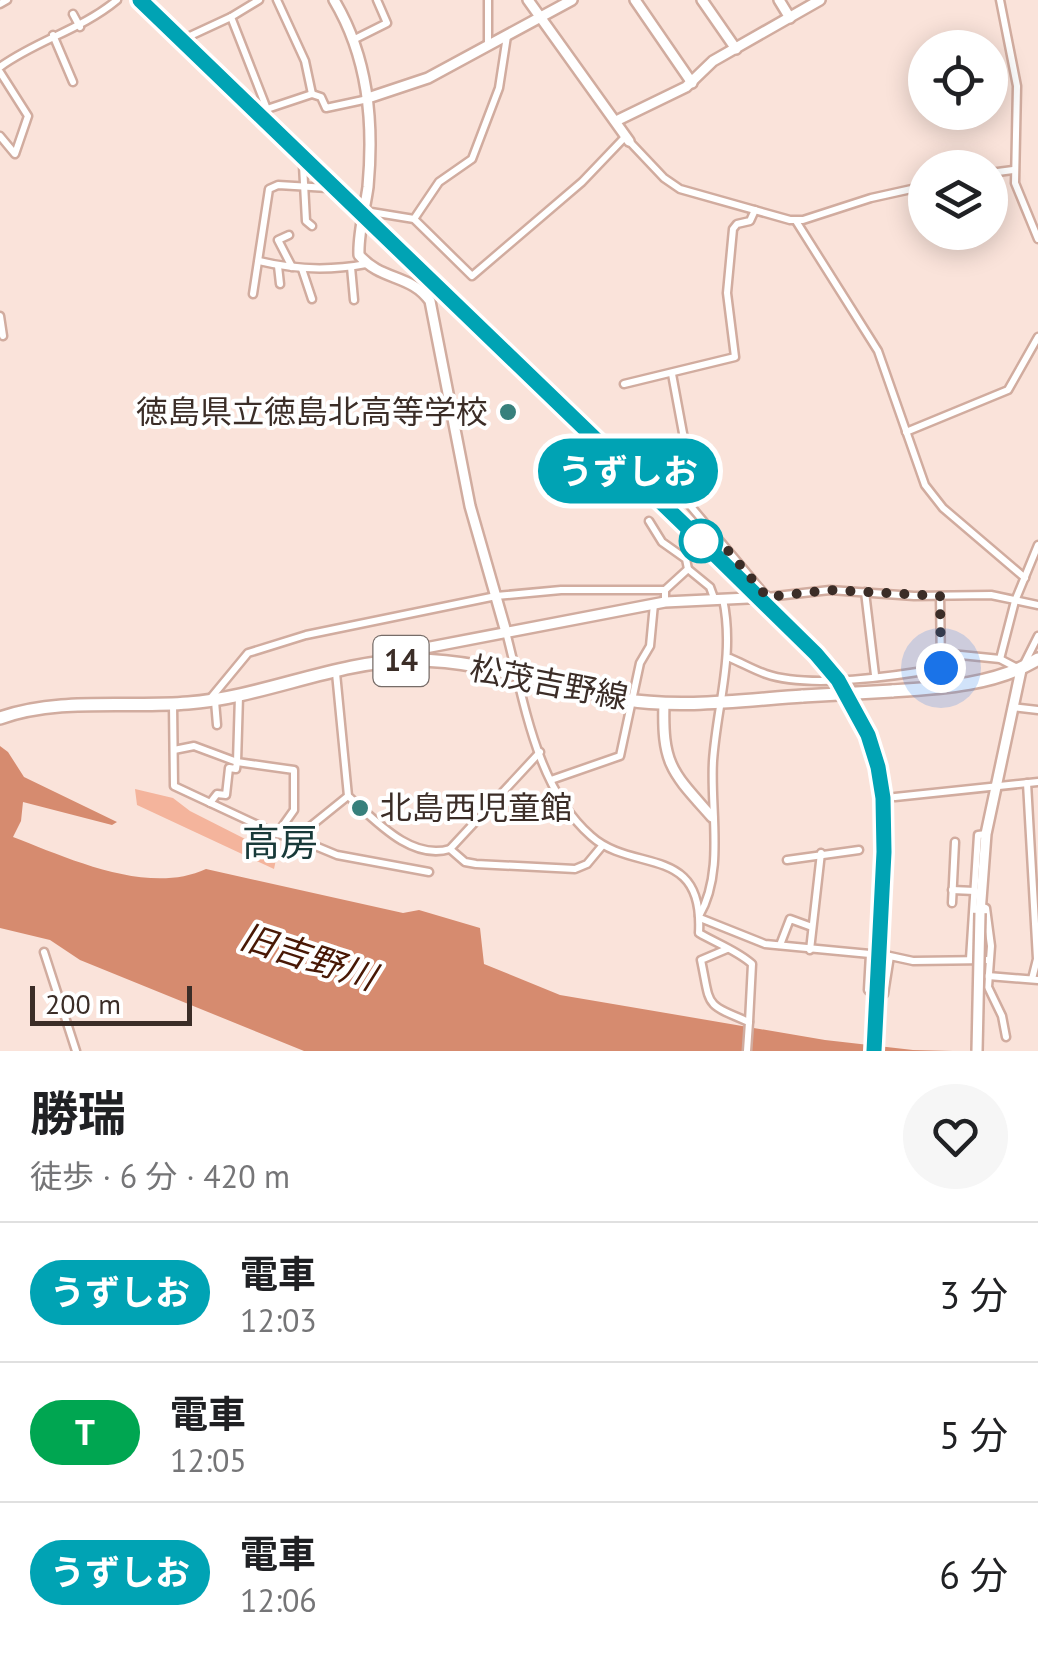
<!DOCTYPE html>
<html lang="ja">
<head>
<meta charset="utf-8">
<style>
  body { margin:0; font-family:"PT Sans","Noto Sans JP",sans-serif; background:#f6f6f6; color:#202124; height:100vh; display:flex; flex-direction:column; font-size:38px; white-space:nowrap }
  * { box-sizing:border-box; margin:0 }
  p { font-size:32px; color:#757577 }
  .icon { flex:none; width:55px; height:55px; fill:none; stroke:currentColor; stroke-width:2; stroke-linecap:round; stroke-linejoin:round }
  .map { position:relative; height:1051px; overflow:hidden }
  .side { display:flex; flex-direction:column; background:#fff; flex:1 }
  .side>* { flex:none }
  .badge { padding:0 20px; border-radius:32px; font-size:35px; line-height:65px }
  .buttons { position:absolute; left:908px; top:30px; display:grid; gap:20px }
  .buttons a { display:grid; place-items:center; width:100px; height:100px; border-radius:50%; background:#fff; box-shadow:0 5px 25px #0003; font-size:50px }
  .scale { position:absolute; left:30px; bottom:25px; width:162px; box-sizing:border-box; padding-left:10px; border:5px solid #3b2d27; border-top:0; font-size:28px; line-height:35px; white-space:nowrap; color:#3b2d27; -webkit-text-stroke:8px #fff; paint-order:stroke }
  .you { position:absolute; width:50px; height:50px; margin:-25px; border:8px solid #fff; border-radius:50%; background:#1a73e8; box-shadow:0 0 0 15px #1a73e833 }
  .map>.badge { position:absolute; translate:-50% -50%; box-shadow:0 0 0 5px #fff }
  .round { display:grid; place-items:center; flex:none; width:105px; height:105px; border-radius:52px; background:#f6f6f6 }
  .head { display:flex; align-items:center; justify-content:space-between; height:170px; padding:0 30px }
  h1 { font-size:48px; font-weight:700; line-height:75px }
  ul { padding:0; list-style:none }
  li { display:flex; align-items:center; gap:30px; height:140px; padding:0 30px; border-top:2px solid #e0e0e0 }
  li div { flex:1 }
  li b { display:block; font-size:38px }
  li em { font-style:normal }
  li .badge { min-width:110px; font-weight:700; text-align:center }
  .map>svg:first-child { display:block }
</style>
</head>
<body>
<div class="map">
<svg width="1038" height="1051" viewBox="0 0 1038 1051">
  <rect width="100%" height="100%" fill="#fae3da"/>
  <polygon fill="#f4b49c" points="135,789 173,798 190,811 277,855 274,869 137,805"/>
  <path fill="#d68b6f" d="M0 746 8 752 24 777 117 822 112 825 23 802 21 821 13 837C68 858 148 896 206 869L403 913 419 910 480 928 484 964 560 995 825 1040 913 1050 953 1051H304L80 960 50 940 0 928Z"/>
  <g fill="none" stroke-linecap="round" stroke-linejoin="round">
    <g stroke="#d1ac9f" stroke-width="11">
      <g id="street">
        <polyline points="259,0 231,17 267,109 312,94 321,97 326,108 368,99"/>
        <polyline points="277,0 305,61 312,94"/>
        <polyline points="1000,0 1017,86 1015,183 1038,239"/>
        <polyline points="0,4 7,0"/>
        <polyline points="73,14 80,27"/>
        <polyline points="53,35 73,82"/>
        <polyline points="190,36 231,17"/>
        <polyline points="355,39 387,23 377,0"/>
        <polyline points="488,44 488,0"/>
        <path d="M0 67C37 40 81 30 117 0"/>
        <polyline points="0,72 28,116 15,154 0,136"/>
        <polyline points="629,141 664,178 680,189 790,220 803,220 871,198 925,186"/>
        <polyline points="303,165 306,221 312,226"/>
        <polyline points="990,173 1013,170"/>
        <polyline points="365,211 414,219 472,276 582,182 625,137"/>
        <polyline points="414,219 439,182 472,159 499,88 507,36"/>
        <polyline points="796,221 878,351 925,485 943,508 1025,578"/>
        <polyline points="289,235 278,240 292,267"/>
        <path d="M259 261C296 270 329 271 366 264"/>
        <polyline points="278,266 280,284"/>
        <polyline points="351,267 354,300"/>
        <polyline points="302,269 312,299"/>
        <polyline points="253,294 269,189 278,185 328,188"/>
        <polyline points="0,316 3,336"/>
        <polyline points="672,374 693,487 688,503 767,597 830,590 914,596 991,595 1038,605"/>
        <polyline points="624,384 735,357 727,293 733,229 737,224 750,221 755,210"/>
        <polyline points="906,432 1008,390 1038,337"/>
        <polyline points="649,521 662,542 686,559 688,569 710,587 714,598"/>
        <polyline points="865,592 875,675"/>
        <polyline points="665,602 665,590 688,569"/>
        <path d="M506 632C524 700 536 788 591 836 633 874 704 843 699 933 716 943 738 951 752 964L749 1022"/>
        <polyline points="941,653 1000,659 1021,670 1038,636"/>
        <path d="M730 658C742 663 754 670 766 674 809 689 897 676 941 668L940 596"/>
        <polyline points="1000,659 1015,601 1038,545"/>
        <path d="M336 673 348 796C375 820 411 861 450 849L540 752"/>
        <polyline points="239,696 237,762 294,770 294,810 277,834"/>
        <polyline points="210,699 248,653 306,635 496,596 561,590 665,590"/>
        <polyline points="215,701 217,725"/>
        <polyline points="173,704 174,786 277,834 296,838 337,855 429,872"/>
        <polyline points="1012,707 1038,710"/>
        <polyline points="174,750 194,746 237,762 236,769 229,768 226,795 217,794 210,803"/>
        <polyline points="551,780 620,756 640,663 650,646 654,604"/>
        <polyline points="1027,783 1037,959 1032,979"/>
        <polyline points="895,797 1038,782"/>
        <polyline points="296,838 348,796"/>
        <polyline points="450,849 465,862 476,864 575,869 587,864 602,846"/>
        <polyline points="787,860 859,850"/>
        <polyline points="952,890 975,891"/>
        <polyline points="952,903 955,842"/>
        <polyline points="980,906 986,908 991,946 988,987 1002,1016 1006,1037"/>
        <path d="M699 916C725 872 710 810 713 761 717 704 735 656 723 599"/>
        <polyline points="700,918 765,944 870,954 868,990 875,996 884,994 890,956 913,961 989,960"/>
        <polyline points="780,945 790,919 812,927"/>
        <path d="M727 949 701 960C711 1007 703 1003 749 1022L747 1051"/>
        <polyline points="810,950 821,853"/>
        <polyline points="44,952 76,1051"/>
        <polyline points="970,959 978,835 986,834"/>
        <polyline points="988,976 1038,980"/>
      </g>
    </g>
    <g stroke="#d1ac9f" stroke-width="14">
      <g id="secondary">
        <path d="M334 0C368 57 374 121 368 187 365 209 358 233 359 255 381 281 411 274 430 301L470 506 506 632"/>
        <polyline points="528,0 629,141"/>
        <polyline points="635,0 692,83"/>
        <polyline points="702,0 736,49"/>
        <polyline points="779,0 790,18"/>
        <polyline points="368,98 428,78 572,0"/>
        <polyline points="616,121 686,87 713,61 820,0"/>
        <polyline points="391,659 420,649 665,602 767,597"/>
        <path d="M664 703C662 765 672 772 712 817"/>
        <polyline points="980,913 986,834 1021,670"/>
      </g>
    </g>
    <g stroke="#d1ac9f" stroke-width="16">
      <g id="primary">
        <path d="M892 691C941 688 996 685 1038 659"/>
        <path d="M0 718C59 697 127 708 188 703 264 697 336 661 412 660 483 659 552 688 621 699 680 709 744 700 803 696"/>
      </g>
    </g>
    <use href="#street" stroke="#fff" stroke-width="6"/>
    <use href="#secondary" stroke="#fff" stroke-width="9"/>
    <use href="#primary" stroke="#fff" stroke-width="11"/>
    <path stroke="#a49189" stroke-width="2.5" stroke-dasharray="18 18" stroke-linecap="butt" d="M140 0 816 653C886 732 887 805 882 905 879 954 877 1002 874 1051"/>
    <g stroke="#d1ac9f" stroke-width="14" stroke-linecap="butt">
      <polyline id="secondary-bridge" points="977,1051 980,913"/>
    </g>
    <g stroke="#d1ac9f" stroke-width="16" stroke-linecap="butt">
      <polyline id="primary-bridge" points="803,696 892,691"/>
    </g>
    <use href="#secondary-bridge" stroke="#fff" stroke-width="9"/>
    <use href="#primary-bridge" stroke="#fff" stroke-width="11"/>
  </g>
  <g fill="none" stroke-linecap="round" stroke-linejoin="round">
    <g stroke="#fff" stroke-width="22">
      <polyline id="line" points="140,0 697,537 816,654 838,680 868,735 878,767 883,798 884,852 874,1051"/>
    </g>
    <use href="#line" stroke="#00a3b4" stroke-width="15"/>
    <polyline stroke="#3b2d27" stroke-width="10" stroke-dasharray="0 18" points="701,541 715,535 767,597 830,590 940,596 941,668"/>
  </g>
  <g fill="#37807c" stroke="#fff" stroke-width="4">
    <circle cx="508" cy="412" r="10"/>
    <circle cx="360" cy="808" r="10"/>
  </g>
  <circle fill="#fff" stroke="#00a3b4" stroke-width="5" cx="701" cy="541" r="20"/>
  <g text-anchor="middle" stroke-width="8" stroke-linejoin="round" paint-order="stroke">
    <rect fill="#fff" stroke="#766c68" stroke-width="2.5" x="373.5" y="636" width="55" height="50" rx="8"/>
    <g font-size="30" font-weight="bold" fill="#3b2d27">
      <text x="401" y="671">14</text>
    </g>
    <g font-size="32" fill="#3b2d27" stroke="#fff" text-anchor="end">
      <text x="488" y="423">徳島県立徳島北高等学校</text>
      <text x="380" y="819" text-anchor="start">北島西児童館</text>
    </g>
    <g font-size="32" fill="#3b2d27" stroke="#fff">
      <text transform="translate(549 683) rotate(11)" y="11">松茂吉野線</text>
    </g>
    <g font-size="35" font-style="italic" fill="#481805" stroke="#fff">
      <text transform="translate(308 957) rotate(18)" y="12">旧吉野川</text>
    </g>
    <g font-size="38" fill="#183a39" stroke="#fff">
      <text x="280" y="856">高房</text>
    </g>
  </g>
</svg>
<div class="buttons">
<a><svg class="icon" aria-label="locate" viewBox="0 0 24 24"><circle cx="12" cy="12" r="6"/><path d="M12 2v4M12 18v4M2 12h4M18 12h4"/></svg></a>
<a><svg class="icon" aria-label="layers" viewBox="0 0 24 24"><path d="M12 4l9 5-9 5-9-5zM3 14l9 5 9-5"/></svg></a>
</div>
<div class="scale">200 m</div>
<div class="you" style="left:941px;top:668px"></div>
<b class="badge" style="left:628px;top:471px;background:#00a3b4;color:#fff">うずしお</b>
</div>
<section class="side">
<div class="head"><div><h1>勝瑞</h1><p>徒歩 · 6 分 · 420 m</p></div><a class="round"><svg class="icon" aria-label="heart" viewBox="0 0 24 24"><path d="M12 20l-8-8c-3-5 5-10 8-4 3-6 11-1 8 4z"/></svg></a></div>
<ul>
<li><span class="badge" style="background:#00a3b4;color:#fff">うずしお</span><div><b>電車</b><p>12:03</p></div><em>3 分</em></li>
<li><span class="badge" style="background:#00a651;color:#fff">T</span><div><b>電車</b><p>12:05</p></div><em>5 分</em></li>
<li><span class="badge" style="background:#00a3b4;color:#fff">うずしお</span><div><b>電車</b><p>12:06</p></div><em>6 分</em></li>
</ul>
</section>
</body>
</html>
